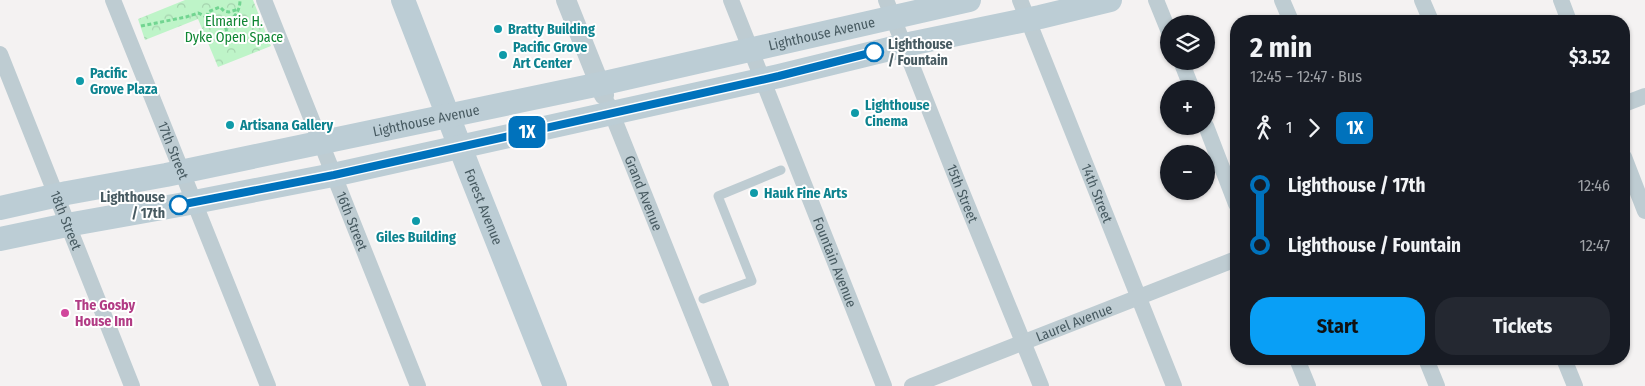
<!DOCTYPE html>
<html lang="en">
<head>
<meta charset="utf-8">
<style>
  body { margin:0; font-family:"Fira Sans Condensed",sans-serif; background:#242831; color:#f1f3f6; height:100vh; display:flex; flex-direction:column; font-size:19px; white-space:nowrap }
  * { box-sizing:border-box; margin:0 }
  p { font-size:16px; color:#9ea1a6 }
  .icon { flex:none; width:28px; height:28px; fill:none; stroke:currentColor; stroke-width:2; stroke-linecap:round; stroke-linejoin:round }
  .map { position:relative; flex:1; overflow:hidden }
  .side { position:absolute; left:1230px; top:15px; width:400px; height:350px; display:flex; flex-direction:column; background:#171b24; border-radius:20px; box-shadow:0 1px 4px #0004 }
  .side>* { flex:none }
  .badge { padding:0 10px; border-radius:8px; font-size:18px; line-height:32px }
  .buttons { position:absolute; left:1160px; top:15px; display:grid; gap:10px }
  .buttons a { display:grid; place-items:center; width:55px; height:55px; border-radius:50%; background:#171b24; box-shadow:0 1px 4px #0004; font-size:25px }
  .map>.badge { position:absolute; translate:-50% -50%; box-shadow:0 0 0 2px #fff }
  .legs { display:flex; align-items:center; gap:8px; height:55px; padding:0 20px; font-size:16px }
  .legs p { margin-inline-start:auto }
  .head { display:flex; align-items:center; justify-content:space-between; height:85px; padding:0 20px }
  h1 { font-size:28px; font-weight:700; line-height:38px }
  .primary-button { display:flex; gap:10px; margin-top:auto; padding:10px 20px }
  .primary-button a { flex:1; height:58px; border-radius:20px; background:#099ff6; color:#111; font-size:20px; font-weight:700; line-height:58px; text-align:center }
  .primary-button a+a { background:#242831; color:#f1f3f6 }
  ul { padding:0 20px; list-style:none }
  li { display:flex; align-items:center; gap:18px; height:60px; font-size:19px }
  li i { display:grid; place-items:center; width:8px; height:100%; margin:0 6px; background:currentColor }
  li i::after { content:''; width:12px; height:12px; margin:-6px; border:4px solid; border-radius:50%; background:#171b24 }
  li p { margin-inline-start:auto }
  li:first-child i { background:linear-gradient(#0000 50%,currentColor 0) }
  li:last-child i { background:linear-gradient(currentColor 50%,#0000 0) }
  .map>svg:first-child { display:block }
</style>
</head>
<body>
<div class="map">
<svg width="1645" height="386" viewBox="0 0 1645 386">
  <defs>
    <pattern id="forest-crowns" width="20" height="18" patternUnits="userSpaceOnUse" patternTransform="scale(1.25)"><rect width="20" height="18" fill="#bef4c8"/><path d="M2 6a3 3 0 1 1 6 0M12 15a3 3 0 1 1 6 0" fill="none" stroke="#a5d3ae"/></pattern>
  </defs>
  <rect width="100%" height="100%" fill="#f4f2f2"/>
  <polygon fill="url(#forest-crowns)" points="185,0 253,0 271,46 218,67 198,19 145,40 138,19"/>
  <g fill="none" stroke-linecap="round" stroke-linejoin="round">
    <g stroke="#72d591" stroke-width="3" stroke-dasharray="4 2.5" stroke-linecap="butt">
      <polyline points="207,17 208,12 220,7 224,11 229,12 239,9"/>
      <polyline points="224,21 227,33"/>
      <path d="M141 26 186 17 198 13C204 15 211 21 217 22 232 23 240 13 240 0"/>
    </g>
    <polyline stroke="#beccd2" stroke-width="9" points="703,299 752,281 718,196 781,170"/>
    <g stroke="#beccd2" stroke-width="16">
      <path id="s1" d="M113 0 268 386"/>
      <path id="s2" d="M264 0 418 386"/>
      <path id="s3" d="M731 0 884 386"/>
      <path id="s4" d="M886 0 959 185 1041 386"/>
      <path id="s5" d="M1020 0 1174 386"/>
      <polyline points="1156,0 1169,32"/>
      <polyline points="1282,0 1291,21"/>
      <polyline points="1422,0 1431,21"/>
      <polyline points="1561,0 1569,21"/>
      <path id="s6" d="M0 54 132 386"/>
      <polyline points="1181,61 1192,89"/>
      <path id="s7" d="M608 104 721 386"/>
      <polyline points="1624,104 1645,96"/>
      <polyline points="1206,126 1236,204"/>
      <polyline points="1624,157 1645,211"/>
      <polyline points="1297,359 1308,386"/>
      <polyline points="1426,359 1437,386"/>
      <polyline points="1564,359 1575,386"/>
      <path id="s8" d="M912 386 1236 259"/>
    </g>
    <polyline stroke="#beccd2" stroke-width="20" points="566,0 604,95"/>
    <g stroke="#bccdd5" stroke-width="24">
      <path id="s9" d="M403 0 469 170 555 386"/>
      <path id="s10" d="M0 208 67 193 166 175 600 84 969 0"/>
      <polyline points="0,239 67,225 179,205 333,175 779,76 914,43 1040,17 1110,0"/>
    </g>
  </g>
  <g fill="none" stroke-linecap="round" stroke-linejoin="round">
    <g stroke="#fff" stroke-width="11">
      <polyline id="line-1" points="179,205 334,175 779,76 874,52"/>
    </g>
    <use href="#line-1" stroke="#0072bc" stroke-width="8"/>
  </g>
  <g fill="#0f9aa8" stroke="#fff" stroke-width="2">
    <circle cx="498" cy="29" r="5"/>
    <circle cx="503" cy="55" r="5"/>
    <circle cx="80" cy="81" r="5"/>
    <circle cx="855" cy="113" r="5"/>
    <circle cx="230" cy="125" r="5"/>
    <circle cx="754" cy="193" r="5"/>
    <circle cx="416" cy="221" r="5"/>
  </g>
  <g fill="#fff" stroke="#0072bc" stroke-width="2.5">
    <circle cx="874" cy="52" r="9"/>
    <circle cx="179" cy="205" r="9"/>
  </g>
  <circle fill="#d1479c" stroke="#fff" stroke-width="2" cx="65" cy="313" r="5"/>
  <g text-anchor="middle" stroke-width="4" stroke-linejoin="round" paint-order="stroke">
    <g font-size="14" fill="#0f8633" stroke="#fff">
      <text x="234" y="26">Elmarie H.<tspan x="234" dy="16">Dyke Open Space</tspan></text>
    </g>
    <g font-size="14" font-weight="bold" fill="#0d838f" stroke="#fff" text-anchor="start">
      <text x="508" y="34">Bratty Building</text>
      <text x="513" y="52">Pacific Grove<tspan x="513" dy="16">Art Center</tspan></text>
      <text x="90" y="78">Pacific<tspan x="90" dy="16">Grove Plaza</tspan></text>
      <text x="865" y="110">Lighthouse<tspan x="865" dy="16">Cinema</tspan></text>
      <text x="240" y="130">Artisana Gallery</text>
      <text x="764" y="198">Hauk Fine Arts</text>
      <text x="416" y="242" text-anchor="middle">Giles Building</text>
    </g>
    <g font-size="14" fill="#475a61" stroke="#fff">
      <text dy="5" stroke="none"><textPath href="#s10" startOffset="840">Lighthouse Avenue</textPath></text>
      <text dy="5" stroke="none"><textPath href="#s10" startOffset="435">Lighthouse Avenue</textPath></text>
      <text dy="5" stroke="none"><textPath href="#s1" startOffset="162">17th Street</textPath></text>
      <text dy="5" stroke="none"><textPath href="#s7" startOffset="96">Grand Avenue</textPath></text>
      <text dy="5" stroke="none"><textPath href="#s4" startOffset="208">15th Street</textPath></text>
      <text dy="5" stroke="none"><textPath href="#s5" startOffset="208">14th Street</textPath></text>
      <text dy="5" stroke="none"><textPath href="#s9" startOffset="222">Forest Avenue</textPath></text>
      <text dy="5" stroke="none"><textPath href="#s6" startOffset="179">18th Street</textPath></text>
      <text dy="5" stroke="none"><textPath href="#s2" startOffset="238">16th Street</textPath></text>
      <text dy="5" stroke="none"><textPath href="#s3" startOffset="282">Fountain Avenue</textPath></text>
      <text dy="5" stroke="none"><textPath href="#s8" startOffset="174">Laurel Avenue</textPath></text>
    </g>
    <g font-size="14" font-weight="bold" fill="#475a61" stroke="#fff" text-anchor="start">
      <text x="888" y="49">Lighthouse<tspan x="888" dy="16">/ Fountain</tspan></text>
      <text x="165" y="202" text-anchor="end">Lighthouse<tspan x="165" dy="16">/ 17th</tspan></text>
    </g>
    <g font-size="14" font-weight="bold" fill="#b23c85" stroke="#fff" text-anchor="start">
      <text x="75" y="310">The Gosby<tspan x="75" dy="16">House Inn</tspan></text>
    </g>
  </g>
</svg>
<div class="buttons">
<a><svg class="icon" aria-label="layers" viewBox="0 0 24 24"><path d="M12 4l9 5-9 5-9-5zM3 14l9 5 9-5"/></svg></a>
<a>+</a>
<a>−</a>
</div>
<b class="badge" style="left:527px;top:132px;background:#0072bc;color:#fff">1X</b>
<section class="side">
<div class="head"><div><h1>2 min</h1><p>12:45 – 12:47 · Bus</p></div><b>$3.52</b></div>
<div class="legs"><svg class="icon" aria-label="walk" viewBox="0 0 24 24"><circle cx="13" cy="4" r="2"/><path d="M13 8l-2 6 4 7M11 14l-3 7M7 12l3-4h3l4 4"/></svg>1<svg class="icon" aria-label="forward" viewBox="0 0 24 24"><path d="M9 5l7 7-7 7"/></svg><b class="badge" style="background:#0072bc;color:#fff">1X</b></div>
<ul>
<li><i style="color:#0072bc"></i><b>Lighthouse / 17th</b><p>12:46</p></li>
<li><i style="color:#0072bc"></i><b>Lighthouse / Fountain</b><p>12:47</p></li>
</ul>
<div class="primary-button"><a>Start</a><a>Tickets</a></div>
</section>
</div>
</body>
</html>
